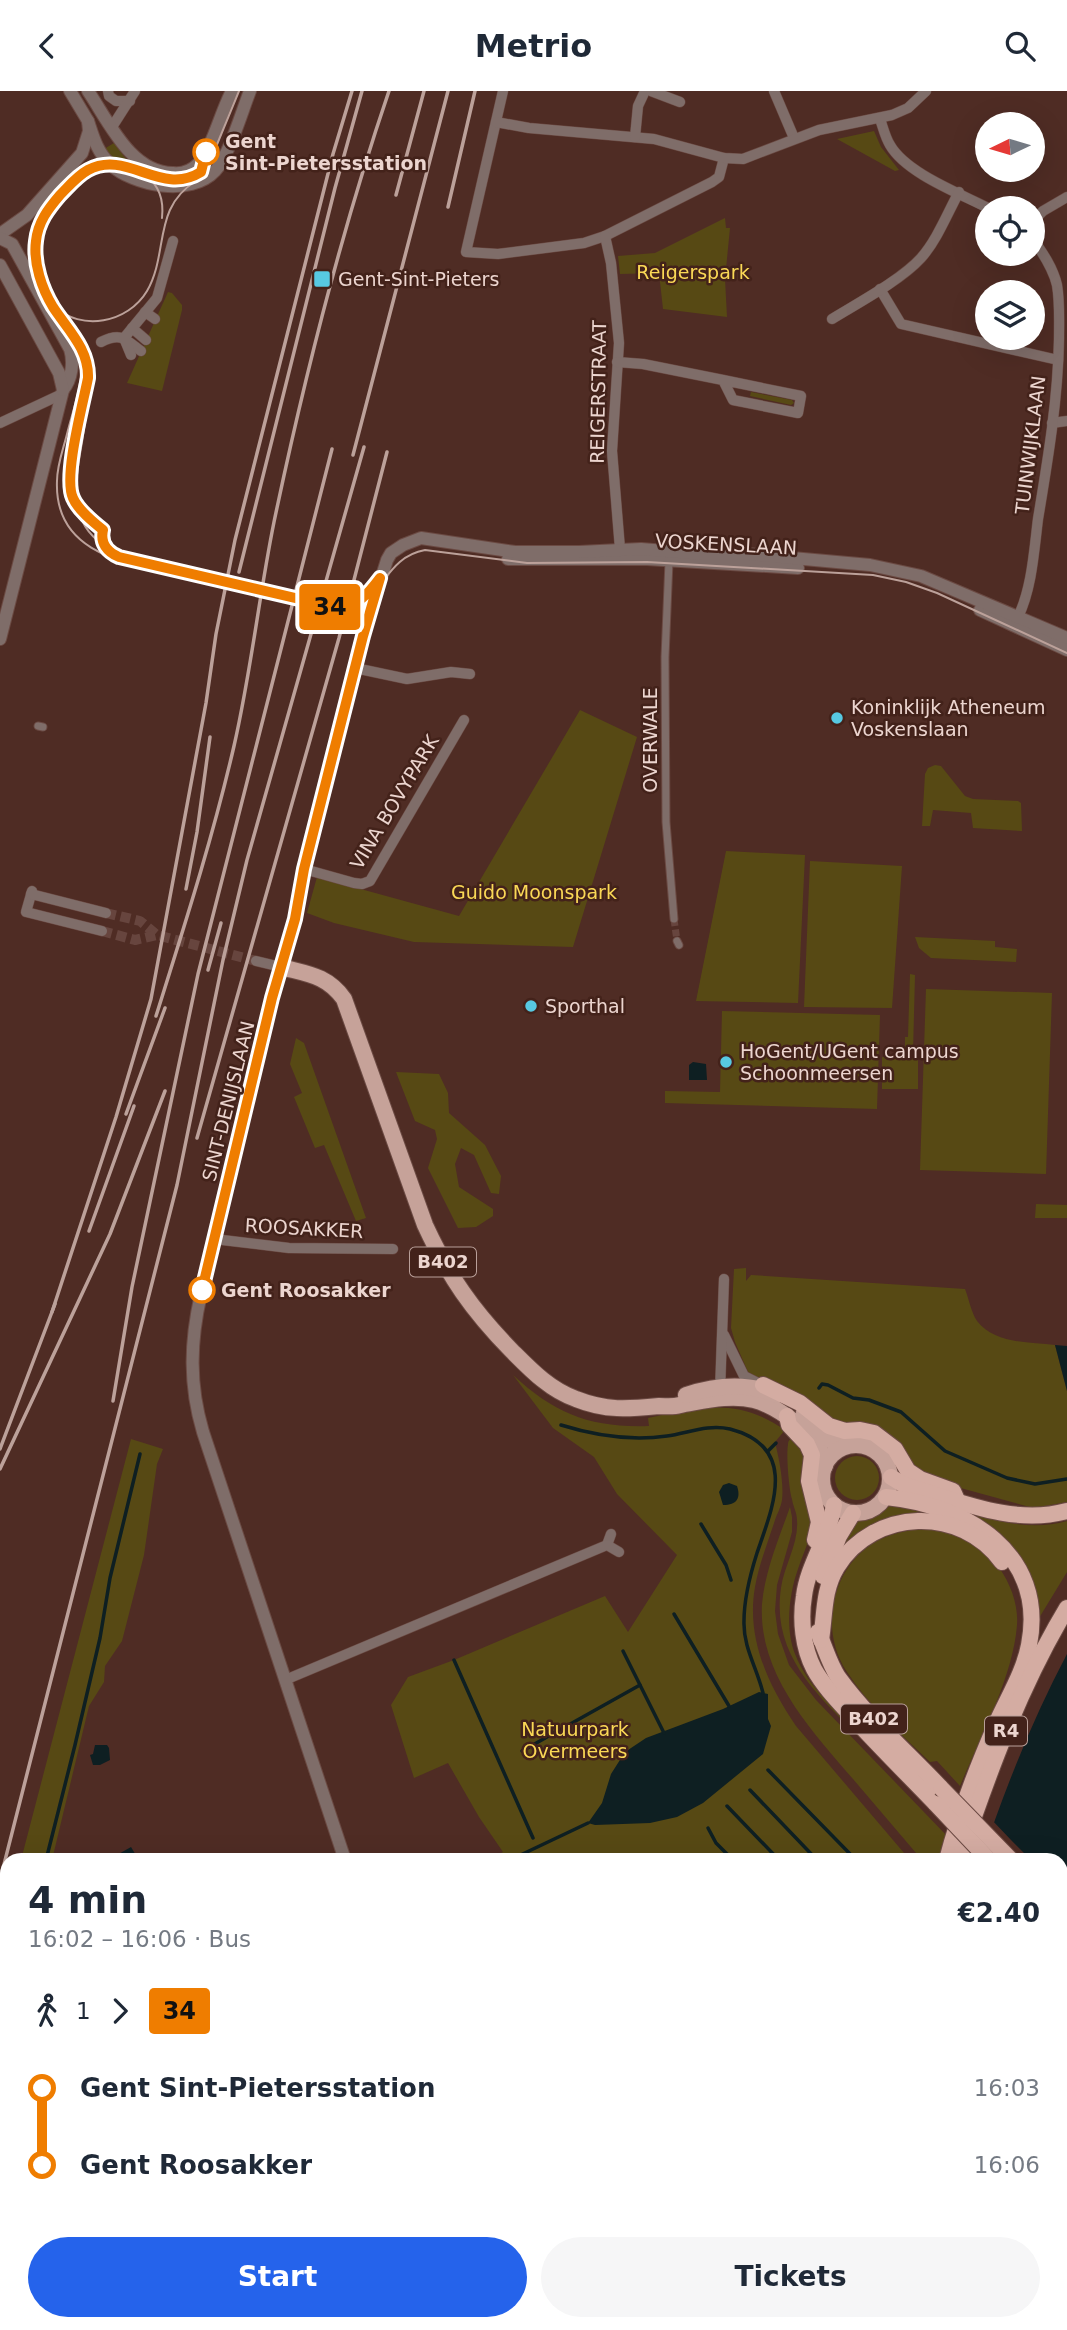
<!DOCTYPE html>
<html lang="en">
<head>
<meta charset="utf-8">
<style>
  body { margin:0; font-family:"DejaVu Sans",sans-serif; background:#f6f6f7; color:#1f2937; height:100vh; display:flex; flex-direction:column; font-size:26px; white-space:nowrap }
  * { box-sizing:border-box; margin:0 }
  p { font-size:23px; color:#747a83 }
  .icon { flex:none; width:38px; height:38px; fill:none; stroke:currentColor; stroke-width:2; stroke-linecap:round; stroke-linejoin:round }
  .map { position:relative; flex:1; overflow:hidden }
  .drawer { position:absolute; left:0px; top:1762px; width:1068px; height:478px; display:flex; flex-direction:column; background:#fff; border-radius:21px 21px 0 0; box-shadow:0 7px 28px #0002 }
  .drawer>* { flex:none }
  .badge { padding:0 14px; border-radius:5px; font-size:24px; line-height:46px }
  .needle { width:46px; rotate:265deg }
  .fabs { position:absolute; left:975px; top:21px; display:grid; gap:14px }
  .fabs a { display:grid; place-items:center; width:70px; height:70px; border-radius:50%; background:#fff; box-shadow:0 7px 28px #0002; font-size:35px }
  .map>.badge { position:absolute; translate:-50% -50%; box-shadow:0 0 0 4px #fff }
  .legs { display:flex; align-items:center; gap:10px; height:77px; padding:0 28px; font-size:23px }
  .legs p { margin-inline-start:auto }
  .headline { display:flex; align-items:center; justify-content:space-between; height:119px; padding:0 28px }
  h1 { font-size:38px; font-weight:800; line-height:52px }
  .button { display:flex; gap:14px; margin-top:auto; padding:14px 28px }
  .button a { flex:1; height:80px; border-radius:42px; background:#2563eb; color:#fff; font-size:28px; font-weight:800; line-height:80px; text-align:center }
  .button a+a { background:#f6f6f7; color:#1f2937 }
  ul { padding:0 28px; list-style:none }
  li { display:flex; align-items:center; gap:24px; height:77px; font-size:26px }
  li i { display:grid; place-items:center; width:10px; height:100%; margin:0 9px; background:currentColor }
  li i::after { content:''; width:18px; height:18px; margin:-9px; border:5px solid; border-radius:50%; background:#fff }
  li p { margin-inline-start:auto }
  li:first-child i { background:linear-gradient(#0000 50%,currentColor 0) }
  li:last-child i { background:linear-gradient(currentColor 50%,#0000 0) }
  header { display:flex; justify-content:space-between; align-items:center; height:91px; padding:0 28px; background:#fff; font-size:32px; font-weight:800 }
  .map>svg:first-child { display:block }
</style>
</head>
<body>
<header><svg class="icon" aria-label="back" viewBox="0 0 24 24"><path d="M15 5l-7 7 7 7"/></svg>Metrio<svg class="icon" aria-label="search" viewBox="0 0 24 24"><circle cx="10" cy="10" r="6"/><path d="M15 15l6 6"/></svg></header>
<div class="map">
<svg width="1067" height="2239" viewBox="0 0 1067 2239">
  <rect width="100%" height="100%" fill="#4f2c24"/>
  <g fill="#574914">
    <polygon points="874,40 881,56 899,79 895,80 837,48"/>
    <polygon points="114,52 129,72 117,73 104,58"/>
    <polygon points="725,127 726,137 730,137 725,188 727,226 663,218 659,182 620,183 618,165 655,162"/>
    <polygon points="168,201 172,202 182,214 182,219 162,300 127,292"/>
    <polygon points="751,301 792,309 794,312 791,314 750,305"/>
    <polygon points="580,619 637,646 573,856 414,851 334,832 307,822 317,786 459,825"/>
    <polygon points="935,674 941,675 965,705 973,708 1018,710 1021,712 1022,740 973,737 971,722 933,719 930,735 922,735 925,683 928,677"/>
    <polygon points="726,760 805,764 798,912 696,910"/>
    <polygon points="810,770 902,775 892,917 804,916"/>
    <polygon points="915,846 995,850 995,856 1017,858 1016,871 931,867 919,857"/>
    <polygon points="910,883 915,884 913,962 905,962 905,946 908,946"/>
    <polygon points="926,898 1052,902 1046,1083 920,1079"/>
    <polygon points="722,920 880,924 877,1018 665,1012 665,1000 720,1001"/>
    <polygon points="296,947 304,952 366,1127 356,1130 324,1054 315,1057 294,1006 302,1002 290,973"/>
    <polygon points="882,966 918,967 918,998 882,998"/>
    <polygon points="396,981 439,983 448,1002 449,1022 485,1054 501,1085 499,1103 491,1102 474,1064 461,1057 455,1073 459,1096 493,1118 493,1125 476,1136 458,1137 428,1077 437,1048 435,1039 415,1030"/>
    <polygon points="1036,1113 1067,1114 1067,1127 1035,1127"/>
    <path d="M746 1177V1190L751 1184 965 1198C969 1208 971 1221 977 1230 995 1253 1029 1251 1055 1254L1067 1300V1411L1033 1417 957 1396 911 1377 899 1356 846 1336 748 1281 735 1251 731 1237 734 1178Z"/>
    <path d="M513 1284C555 1323 591 1337 649 1335L648 1327C701 1316 737 1306 785 1339L775 1351C779 1368 784 1391 782 1409 781 1416 777 1423 775 1429 768 1451 759 1473 755 1496 746 1547 768 1594 796 1635L910 1769H489L503 1761 479 1726 448 1672 414 1687 391 1614 408 1586 454 1569 605 1505 628 1541 677 1464 617 1403 594 1366 553 1337Z"/>
    <path d="M793 1345C808 1370 802 1364 803 1390 803 1405 814 1417 812 1432 811 1447 803 1463 798 1478 789 1503 785 1538 795 1563 808 1597 839 1620 861 1648 818 1604 771 1565 781 1497 784 1475 799 1452 797 1429 797 1421 793 1416 792 1408 789 1399 786 1363 788 1354 788 1349 790 1349 793 1345Z"/>
    <polygon points="131,1348 163,1358 157,1373 144,1464 122,1550 105,1575 104,1591 89,1615 52,1769 21,1769"/>
    <circle cx="857" cy="1387" r="22"/>
    <polygon points="888,1411 948,1426 1001,1462 910,1425 835,1473 856,1427 874,1423"/>
    <path d="M954 1415C991 1429 1028 1441 1067 1430V1481L1036 1532 1030 1491Z"/>
    <path d="M790 1416 792 1426V1441L777 1494 775 1520 778 1543 789 1574 816 1609 948 1746 940 1769H922C899 1742 876 1715 853 1688 811 1639 758 1583 762 1513 765 1480 779 1447 790 1416Z"/>
    <path d="M928 1437C937 1438 946 1439 955 1442 990 1453 1020 1497 1017 1534 1013 1586 980 1647 960 1695L937 1670 930 1671C901 1643 869 1615 847 1581 818 1538 832 1475 877 1450 894 1441 910 1439 928 1437Z"/>
    <polygon points="7,1822 7,1948 0,1976 0,1848"/>
    <polygon points="1067,1961 1067,2136 1061,2125 1060,1999"/>
    <polygon points="1061,2148 1067,2155 1067,2239 1037,2239 1037,2233 1060,2233"/>
  </g>
  <g fill="#0e1f22">
    <polygon points="693,971 706,973 707,989 689,989 689,974"/>
    <polygon points="1055,1254 1067,1255 1067,1300"/>
    <path d="M729 1392 737 1395C741 1407 737 1414 723 1414L719 1401 723 1394Z"/>
    <path d="M1067 1563V1785L1061 1807 1060 1769H981C1005 1698 1032 1629 1067 1563Z"/>
    <polygon points="759,1601 768,1603 768,1628 771,1635 763,1663 703,1712 677,1726 650,1732 595,1734 588,1732 602,1712 611,1683 625,1661 646,1647 723,1618"/>
    <polygon points="95,1654 107,1654 109,1657 110,1669 100,1674 93,1674 90,1664 93,1663"/>
    <polygon points="131,1756 137,1766 135,1769 108,1769"/>
    <rect x="911" y="2233" width="90" height="6"/>
  </g>
  <polygon fill="#4f2c24" points="991,1728 1011,1749 1031,1769 977,1769"/>
  <g fill="none" stroke-linecap="round" stroke-linejoin="round">
    <g stroke="#0e1f22" stroke-width="3.5">
      <polyline points="819,1297 822,1293 828,1294 853,1307 869,1309 901,1321 945,1360 1007,1387 1035,1393 1067,1388"/>
      <path d="M561 1334C596 1345 631 1350 667 1345 688 1342 708 1333 730 1338 799 1356 773 1415 757 1462 750 1484 744 1507 744 1530 743 1556 757 1577 763 1602"/>
      <polyline points="768,1360 776,1352"/>
      <polyline points="701,1433 726,1474 731,1489"/>
      <polyline points="674,1523 729,1615"/>
      <polyline points="623,1560 664,1642"/>
      <polyline points="454,1569 533,1747"/>
      <polyline points="522,1660 640,1594"/>
      <polyline points="768,1679 856,1769"/>
      <polyline points="750,1699 817,1769"/>
      <polyline points="727,1715 779,1769"/>
      <polyline points="708,1737 716,1752 733,1769"/>
      <polyline points="46,1769 75,1654 100,1547 110,1487 140,1363"/>
      <polyline points="510,1769 588,1732"/>
      <polyline points="0,1959 7,1933"/>
      <polyline points="0,2009 7,2007"/>
      <polyline points="548,2239 552,2233"/>
    </g>
    <polyline stroke="#67453e" stroke-width="7" stroke-dasharray="7 3.5" stroke-linecap="butt" points="674,828 677,850"/>
    <g stroke="#67453e" stroke-width="10" stroke-dasharray="10 5" stroke-linecap="butt">
      <polyline points="106,822 140,830 157,844 256,870"/>
      <polyline points="102,840 135,849 157,844"/>
    </g>
    <g stroke="#6b4a43" stroke-width="9">
      <g id="pedestrian">
        <polyline points="669,470 665,566 666,731 674,828"/>
        <polyline points="38,635 43,636"/>
        <polyline points="677,850 679,854"/>
        <polyline points="353,2239 361,2233"/>
      </g>
    </g>
    <g stroke="#6b4a43" stroke-width="11">
      <g id="minor">
        <polyline points="108,0 109,5 116,10 130,10"/>
        <polyline points="503,0 466,161 498,163 584,152 605,145 712,91 719,86 724,67"/>
        <polyline points="651,0 680,11"/>
        <polyline points="774,0 794,47"/>
        <path d="M880 28C883 36 885 46 890 54 906 82 959 102 988 117"/>
        <polyline points="496,31 529,37 654,48 724,67 743,68 819,39 892,24 908,17 926,0"/>
        <polyline points="112,36 135,0"/>
        <polyline points="635,46 638,15 645,0"/>
        <polyline points="1032,131 1043,120 1067,106"/>
        <polyline points="605,145 611,172 619,252 612,360 620,458"/>
        <polyline points="880,198 901,233 1058,269"/>
        <polyline points="145,221 155,228"/>
        <path d="M832 228C858 212 901 189 921 167 937 149 947 123 959 101"/>
        <polyline points="132,237 146,249"/>
        <path d="M101 251C121 241 125 248 141 260"/>
        <polyline points="131,264 124,247 157,207 173,150"/>
        <polyline points="617,271 643,273 723,289 733,309 798,322 801,305 723,289"/>
        <polyline points="0,332 62,303"/>
        <polyline points="1052,332 1067,330"/>
        <path d="M1018 526C1032 497 1034 460 1038 428 1048 368 1058 308 1059 248 1059 230 1060 212 1057 194 1053 177 1043 162 1032 147"/>
        <polyline points="355,577 407,588 451,581 470,583"/>
        <polyline points="304,778 354,792 362,793 370,790 464,629"/>
        <polyline points="32,800 26,821 102,840"/>
        <polyline points="31,803 106,822"/>
        <polyline points="256,870 281,876"/>
        <polyline points="214,1148 289,1157 393,1158"/>
        <polyline points="724,1244 744,1285 762,1294"/>
        <polyline points="720,1300 724,1188"/>
        <polyline points="607,1454 611,1443"/>
        <polyline points="285,1589 607,1454 619,1461"/>
        <polyline points="77,2233 81,2239"/>
        <polyline points="321,2233 325,2239"/>
        <polyline points="748,2239 748,2233"/>
      </g>
    </g>
    <g stroke="#6b4a43" stroke-width="14">
      <g id="tertiary">
        <path d="M88 0C109 31 131 82 173 82 182 83 191 80 198 73 212 58 221 20 232 0"/>
        <path d="M88 30C93 45 97 61 110 73 133 95 191 106 215 80 229 65 242 20 250 0"/>
        <polyline points="0,143 27,124 82,62 89,40 88,30 70,0"/>
        <path d="M0 147 12 153 70 258C74 271 72 288 63 299L0 548"/>
        <polyline points="0,174 59,282 63,299"/>
        <polyline points="508,468 647,468 798,477"/>
        <polyline points="980,519 1067,559"/>
        <path d="M345 1769 203 1341C189 1294 190 1251 201 1203L272 907 295 828 304 778 363 545 387 469 391 462 403 454 421 447 515 461H579L641 458 703 463H748L870 474 921 485 1067 547"/>
        <polyline points="507,2233 509,2239"/>
      </g>
    </g>
    <g stroke="#6b4a43" stroke-width="18">
      <g id="primary">
        <path d="M281 876C307 883 327 884 344 908L425 1134C449 1186 472 1219 512 1260 531 1279 550 1299 576 1308 606 1320 628 1318 659 1315 667 1315 673 1316 680 1314 704 1310 730 1303 754 1309 770 1313 783 1322 796 1332 811 1343 822 1356 825 1375"/>
        <path d="M686 1304C716 1294 747 1291 777 1304"/>
        <path d="M804 1322C817 1332 827 1354 844 1355"/>
        <circle cx="856" cy="1388" r="34"/>
      </g>
    </g>
    <g stroke="#6b4a43" stroke-width="18">
      <g id="trunk">
        <polyline points="763,1294 800,1312 829,1335 845,1340 860,1339 874,1342 895,1358 908,1380 920,1388 953,1400 957,1409"/>
        <polyline points="787,1325 789,1334 807,1353 812,1364 809,1390 819,1431 815,1449"/>
        <path d="M891 1386 904 1394C957 1409 1012 1435 1067 1420"/>
        <path d="M886 1406C966 1414 1047 1462 1029 1554 1024 1581 1007 1608 996 1633 977 1677 959 1722 947 1769"/>
        <path d="M834 1414C829 1446 808 1473 804 1505 800 1529 803 1557 814 1578 825 1598 843 1615 858 1632 884 1660 910 1686 936 1713"/>
        <polyline points="823,1485 839,1445 853,1422"/>
        <path d="M818 1541C825 1556 829 1572 838 1586 867 1626 907 1661 941 1697"/>
        <path d="M821 1549C825 1523 823 1499 837 1476 874 1417 961 1414 1002 1471"/>
        <path d="M959 1769C988 1683 1020 1595 1067 1517"/>
        <polyline points="1060,1821 1067,1828"/>
        <polyline points="1060,1875 1067,1852"/>
        <polyline points="1060,1933 1067,1904"/>
        <polyline points="1060,2138 1067,2147"/>
        <polyline points="893,2239 894,2233"/>
        <polyline points="1017,2239 1018,2233"/>
        <polyline points="1031,2239 1031,2233"/>
      </g>
    </g>
    <use href="#pedestrian" stroke="#7f6d69" stroke-width="7"/>
    <use href="#minor" stroke="#7f6d69" stroke-width="10"/>
    <use href="#tertiary" stroke="#7f6d69" stroke-width="12"/>
    <use href="#primary" stroke="#c6a299" stroke-width="16"/>
    <use href="#trunk" stroke="#d4aca2" stroke-width="16"/>
    <g stroke="#bca19a" stroke-width="2">
      <polyline points="201,81 211,68 239,0"/>
      <path d="M145 83C159 95 164 108 162 127"/>
      <path d="M54 215C81 241 128 232 147 200 169 162 152 117 196 90"/>
      <path d="M54 217C63 235 79 255 81 275 82 297 72 322 67 343 63 359 57 374 57 390 54 463 126 472 179 484"/>
      <path d="M84 261 91 277V291C88 311 85 331 82 351 75 392 66 434 110 458"/>
      <path d="M354 517C384 503 387 466 425 459L527 472 647 471 873 484 906 491 937 502 1067 562"/>
    </g>
    <g stroke="#bca19a" stroke-width="3.5">
      <polyline points="396,104 424,0"/>
      <polyline points="448,116 475,0"/>
      <polyline points="353,364 448,0"/>
      <polyline points="239,481 335,97 362,0"/>
      <polyline points="186,798 197,741 210,646"/>
      <polyline points="208,879 221,832"/>
      <path d="M156 925C184 836 213 746 234 655 251 581 259 505 274 431 304 288 342 138 389 0"/>
      <polyline points="126,1023 165,917"/>
      <polyline points="197,1047 339,547 387,361"/>
      <polyline points="89,1140 134,1015"/>
      <polyline points="52,1221 116,1026 151,908 206,612 216,543 235,449 333,63 352,0"/>
      <polyline points="113,1310 132,1196 198,883 332,358"/>
      <polyline points="0,1358 55,1213"/>
      <polyline points="0,1378 110,1143 165,1000"/>
      <polyline points="0,1789 177,1094 223,869 247,769 364,356"/>
      <polyline points="0,1817 7,1789"/>
    </g>
    <g stroke="#6b4a43" stroke-width="18" stroke-linecap="butt">
      <g id="trunk-bridge">
        <polyline points="941,1697 1011,1769"/>
        <polyline points="936,1713 989,1769"/>
      </g>
    </g>
    <use href="#trunk-bridge" stroke="#d4aca2" stroke-width="16"/>
  </g>
  <g fill="none" stroke-linecap="round" stroke-linejoin="round">
    <g stroke="#fff" stroke-width="16">
      <path id="line-1" d="M202 1199 272 907 295 828 304 778 363 545 380 487C368 503 359 514 338 517L119 466C107 461 100 452 103 439 93 431 78 419 73 407 63 386 83 313 88 287 89 258 68 239 53 216 42 198 33 172 36 150 38 131 48 118 60 104 69 95 77 85 88 79 127 58 161 106 201 81L206 61"/>
    </g>
    <use href="#line-1" stroke="#ef7d00" stroke-width="10"/>
  </g>
  <g fill="#fff" stroke="#ef7d00" stroke-width="3.5">
    <circle cx="206" cy="61" r="12"/>
    <circle cx="202" cy="1199" r="12"/>
  </g>
  <g fill="#57c9e2" stroke="#43221a" stroke-width="2.5">
    <rect x="313" y="179" width="18" height="18" rx="3.5"/>
    <circle cx="837" cy="627" r="7"/>
    <circle cx="531" cy="915" r="7"/>
    <circle cx="726" cy="971" r="7"/>
  </g>
  <g text-anchor="middle" stroke-width="5" stroke-linejoin="round" paint-order="stroke">
    <g fill="#43221a" stroke="#b99f99" stroke-width="2">
      <rect x="410" y="1156.5" width="66" height="29" rx="5"/>
      <rect x="841" y="1613.5" width="66" height="29" rx="5"/>
      <rect x="985" y="1625.5" width="42" height="29" rx="5"/>
    </g>
    <g font-size="18" font-weight="bold" fill="#ecd5cf">
      <text x="443" y="1177">B402</text>
      <text x="874" y="1634">B402</text>
      <text x="1006" y="1646">R4</text>
    </g>
    <g font-size="19" font-weight="bold" fill="#ecd5cf" stroke="#43221a" text-anchor="start">
      <text x="225" y="57">Gent<tspan x="225" dy="22">Sint-Pietersstation</tspan></text>
      <text x="221" y="1206">Gent Roosakker</text>
    </g>
    <g font-size="19" fill="#fad856" stroke="#43221a">
      <text x="693" y="188">Reigerspark</text>
      <text x="534" y="808">Guido Moonspark</text>
      <text x="575" y="1645">Natuurpark<tspan x="575" dy="22">Overmeers</tspan></text>
    </g>
    <g font-size="19" fill="#ecd5cf" stroke="#43221a" text-anchor="start">
      <text x="338" y="195">Gent-Sint-Pieters</text>
      <text x="851" y="623">Koninklijk Atheneum<tspan x="851" dy="22">Voskenslaan</tspan></text>
      <text x="545" y="922">Sporthal</text>
      <text x="740" y="967">HoGent/UGent campus<tspan x="740" dy="22">Schoonmeersen</tspan></text>
    </g>
    <g font-size="19" fill="#ecd5cf" stroke="#43221a">
      <text transform="translate(598 301) rotate(-89)" y="7">REIGERSTRAAT</text>
      <text transform="translate(1030 354) rotate(-83)" y="7">TUINWIJKLAAN</text>
      <text transform="translate(726 453) rotate(3)" y="7">VOSKENSLAAN</text>
      <text transform="translate(650 649) rotate(-90)" y="7">OVERWALE</text>
      <text transform="translate(394 711) rotate(-59)" y="7">VINA BOVYPARK</text>
      <text transform="translate(228 1010) rotate(-76)" y="7">SINT-DENIJSLAAN</text>
      <text transform="translate(304 1137) rotate(3)" y="7">ROOSAKKER</text>
    </g>
  </g>
</svg>
<div class="fabs">
<a><svg class="needle" viewBox="-14 -14 28 28"><path d="M0-13l5 13h-10z" fill="#e53935"/><path d="M0 13l5-13h-10z" fill="#747a83"/></svg></a>
<a><svg class="icon" aria-label="locate" viewBox="0 0 24 24"><circle cx="12" cy="12" r="6"/><path d="M12 2v4M12 18v4M2 12h4M18 12h4"/></svg></a>
<a><svg class="icon" aria-label="layers" viewBox="0 0 24 24"><path d="M12 4l9 5-9 5-9-5zM3 14l9 5 9-5"/></svg></a>
</div>
<b class="badge" style="left:330px;top:516px;background:#ef7d00;color:#111">34</b>
<section class="drawer">
<div class="headline"><div><h1>4 min</h1><p>16:02 – 16:06 · Bus</p></div><b>€2.40</b></div>
<div class="legs"><svg class="icon" aria-label="walk" viewBox="0 0 24 24"><circle cx="13" cy="4" r="2"/><path d="M13 8l-2 6 4 7M11 14l-3 7M7 12l3-4h3l4 4"/></svg>1<svg class="icon" aria-label="forward" viewBox="0 0 24 24"><path d="M9 5l7 7-7 7"/></svg><b class="badge" style="background:#ef7d00;color:#111">34</b></div>
<ul>
<li><i style="color:#ef7d00"></i><b>Gent Sint-Pietersstation</b><p>16:03</p></li>
<li><i style="color:#ef7d00"></i><b>Gent Roosakker</b><p>16:06</p></li>
</ul>
<div class="button"><a>Start</a><a>Tickets</a></div>
</section>
</div>
</body>
</html>
